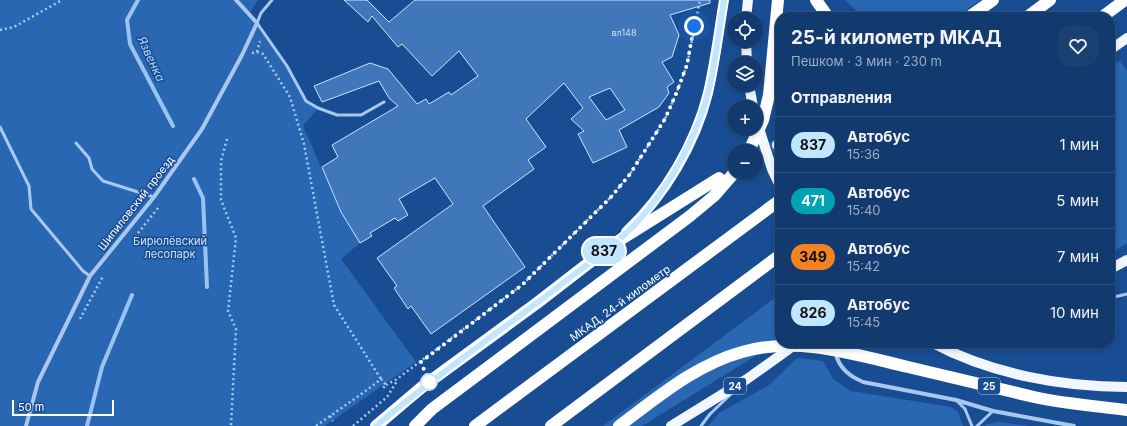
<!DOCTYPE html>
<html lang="ru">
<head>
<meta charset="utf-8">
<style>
  body { margin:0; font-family:Inter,sans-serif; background:#1b4173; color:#f1f3f6; height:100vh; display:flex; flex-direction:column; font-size:15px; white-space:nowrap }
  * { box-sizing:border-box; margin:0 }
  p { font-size:13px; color:#9cadc2 }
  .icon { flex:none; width:22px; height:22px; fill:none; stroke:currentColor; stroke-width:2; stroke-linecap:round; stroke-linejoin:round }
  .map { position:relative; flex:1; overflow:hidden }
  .details { position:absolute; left:775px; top:12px; width:340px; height:336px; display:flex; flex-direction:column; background:#123a6e; border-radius:16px; box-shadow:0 2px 6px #0003,0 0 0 1px #315481 }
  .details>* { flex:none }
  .badge { padding:0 8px; border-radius:13px; font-size:14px; line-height:26px }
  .buttons { position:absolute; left:727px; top:12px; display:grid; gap:8px }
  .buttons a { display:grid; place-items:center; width:36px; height:36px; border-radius:50%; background:#123a6e; box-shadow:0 2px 6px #0003,0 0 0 1px #315481; font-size:20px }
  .scale { position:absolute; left:12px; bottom:10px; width:102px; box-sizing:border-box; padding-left:4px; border:2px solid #fff; border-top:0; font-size:11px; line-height:14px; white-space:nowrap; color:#fff; -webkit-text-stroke:3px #184d93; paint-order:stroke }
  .you { position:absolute; width:20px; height:20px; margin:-10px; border:3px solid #fff; border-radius:50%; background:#1a73e8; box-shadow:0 0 0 6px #1a73e833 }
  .map>.badge { position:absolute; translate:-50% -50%; box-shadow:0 0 0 2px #fff }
  h2 { padding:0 16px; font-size:15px; line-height:36px }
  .round { display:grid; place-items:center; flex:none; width:42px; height:42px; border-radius:16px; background:#1b4173 }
  .headline { display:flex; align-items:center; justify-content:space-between; height:68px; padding:0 16px }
  h1 { font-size:19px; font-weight:700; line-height:30px }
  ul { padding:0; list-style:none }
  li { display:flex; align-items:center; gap:12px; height:56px; padding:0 16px; border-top:1px solid #315481 }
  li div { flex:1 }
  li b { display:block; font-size:15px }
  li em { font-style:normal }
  li .badge { min-width:44px; font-weight:700; text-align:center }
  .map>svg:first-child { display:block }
</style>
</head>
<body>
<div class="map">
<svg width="1127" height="426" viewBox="0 0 1127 426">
  <rect width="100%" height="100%" fill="#184d93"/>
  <g fill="#2a67b2">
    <polygon points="0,0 258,0 249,14 287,66 306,101 318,108 303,126 341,212 360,243 341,259 416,362 325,426 0,426"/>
    <polygon points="845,0 980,0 963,12 945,17 877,17 857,11"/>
    <polygon points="1120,61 1127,71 1127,243 1110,254 1110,67"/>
    <polygon points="780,294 780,336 757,355 642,426 603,426"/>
    <polygon points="797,358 823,361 833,379 851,391 951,407 958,412 963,426 708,426 719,413 769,385"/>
    <polygon points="998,422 1029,426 985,426 987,424"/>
  </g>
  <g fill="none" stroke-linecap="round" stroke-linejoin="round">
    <g stroke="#9bc3f2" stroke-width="4">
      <polyline points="138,0 127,20 130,44 173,126"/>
      <polyline points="194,179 203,198 207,287"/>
      <polyline points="87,426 102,367 132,295"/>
    </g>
  </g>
  <path fill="#4077bb" stroke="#cfe3fb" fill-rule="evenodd" d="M344 0H367L389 22 415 0H710V3L670 15 679 35 672 57 662 62 674 82 667 87 669 93 659 107 619 130 627 147 593 163 578 134 584 131 571 119 583 108 564 83 526 119 546 147 528 160 534 169 483 206 525 267 431 334 411 306 408 309 394 288 397 286 377 258 453 204 435 178 399 199 408 215 398 221 395 218 370 233 372 236 360 243 341 212 322 167 338 157 332 145 398 106 389 98 379 81 322 102 314 86 370 63 388 69 417 104 426 99 429 104 449 92 451 95 478 76 459 51 432 76 402 44 398 47 372 16 368 22ZM610 88 625 110 606 120 589 97Z"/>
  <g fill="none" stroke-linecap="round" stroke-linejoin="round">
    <polyline stroke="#3b68a3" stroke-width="12" stroke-dasharray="12 6" stroke-linecap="butt" points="756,157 778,145"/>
    <g stroke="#a8c8f0" stroke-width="2.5" stroke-dasharray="2 3" stroke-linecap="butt">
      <polyline points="0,30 14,27 62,0"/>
      <polyline points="257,52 260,41"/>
      <polyline points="252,53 257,52 263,54 290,97 304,144 334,305 381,379"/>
      <polyline points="227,139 221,161 221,200 236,238 228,311 236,329 231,426"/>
      <polyline points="138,233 158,208"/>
      <polyline points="80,319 103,276"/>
      <polyline points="386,385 397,379 522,285 612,196 630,174 665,119 676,94 687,65 700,0"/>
      <polyline points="330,416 333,421"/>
      <path d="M316 426C338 410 360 396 381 379L386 385 383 388"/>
      <polyline points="353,426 387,397 397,381"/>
    </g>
    <g stroke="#a8c8f0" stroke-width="3">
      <polyline points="272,0 261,13 257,23 287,66 306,101 318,108 337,115 361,115 384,102"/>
      <polyline points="0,127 29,186 31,209 83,271 90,276"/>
      <polyline points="76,143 89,158 92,169 103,181 154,197"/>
      <polyline points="1110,298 1127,294"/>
      <polyline points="957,401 965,409 972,426"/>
      <polyline points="701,426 710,414 731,394"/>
      <polyline points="977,426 993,411"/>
    </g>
    <g stroke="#a8c8f0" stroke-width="4">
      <path d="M835 343C834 363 846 375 863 382L956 400 993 411 1074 426"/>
      <polyline points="26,426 38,382 90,276 154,197 202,129 242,55 257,23 236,0"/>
    </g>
    <g stroke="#f1f6ff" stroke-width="10">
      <polyline points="746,19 748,0"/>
      <polyline points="746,41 747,63"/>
      <polyline points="1110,50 1127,38"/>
      <polyline points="749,85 753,107"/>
      <polyline points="756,119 772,169 780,186"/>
      <path d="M626 232C665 195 695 145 708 93 715 62 719 31 724 0"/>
      <polyline points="1110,269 1127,260"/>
      <path d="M933 343C991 374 1062 387 1127 387"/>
      <polyline points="671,426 747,379 796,344"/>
    </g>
    <g stroke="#fff" stroke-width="12">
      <polyline points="816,0 828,17"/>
      <polyline points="969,17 993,0"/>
      <polyline points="1027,17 1050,0"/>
      <polyline points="1102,17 1125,0"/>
      <polyline points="778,145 780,144"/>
      <polyline points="749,151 763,120 769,95 778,0"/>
      <polyline points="376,426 422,387 537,303 612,245 719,178"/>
      <polyline points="415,426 432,409 690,216 714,196 734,173"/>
      <polyline points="475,426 780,200"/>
      <polyline points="551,426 780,255"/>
      <path d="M619 426C657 398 695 365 742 352 798 336 853 354 908 367 950 377 992 387 1034 397 1065 404 1096 406 1127 410"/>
    </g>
  </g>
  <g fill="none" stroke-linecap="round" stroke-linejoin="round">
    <g stroke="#fff" stroke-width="9">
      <path id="line" d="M376 426C436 375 501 331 563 283 589 263 618 244 640 219 665 190 685 157 699 121 714 83 717 40 724 0"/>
    </g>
    <use href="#line" stroke="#c2e6ff" stroke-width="6"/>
    <polyline stroke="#fff" stroke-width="4" stroke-dasharray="0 7.2" points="429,382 421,362 522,285 612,196 630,174 665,119 676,94 687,65 694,26"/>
  </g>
  <circle fill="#fff" stroke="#c2e6ff" stroke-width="2" cx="429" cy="382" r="8"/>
  <g text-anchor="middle" stroke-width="3" stroke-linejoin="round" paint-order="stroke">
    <g font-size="9" fill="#cfddee">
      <text x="624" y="36">вл148</text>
    </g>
    <g fill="#184d93" stroke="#bacadf" stroke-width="1">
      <rect x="724" y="378" width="22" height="16" rx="3"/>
      <rect x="978" y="378" width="22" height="16" rx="3"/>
    </g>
    <g font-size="10" font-weight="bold" fill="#fff">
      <text x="735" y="390">24</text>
      <text x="989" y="390">25</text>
    </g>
    <g font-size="11" fill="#fff" stroke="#184d93">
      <text transform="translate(136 203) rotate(-52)" y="4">Шипиловский проезд</text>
      <text transform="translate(620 303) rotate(-36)" y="4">МКАД, 24-й километр</text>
    </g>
    <g font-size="11" fill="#cfe3fb" stroke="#184d93">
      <text x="170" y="245">Бирюлёвский<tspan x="170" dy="13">лесопарк</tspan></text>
    </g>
    <g font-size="12" font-style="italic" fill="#b4d2f7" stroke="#184d93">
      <text transform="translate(151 59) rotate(65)" y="4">Язвенка</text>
    </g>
  </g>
</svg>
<div class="buttons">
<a><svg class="icon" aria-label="locate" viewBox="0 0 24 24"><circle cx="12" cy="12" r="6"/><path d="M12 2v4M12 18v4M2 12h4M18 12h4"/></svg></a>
<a><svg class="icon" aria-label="layers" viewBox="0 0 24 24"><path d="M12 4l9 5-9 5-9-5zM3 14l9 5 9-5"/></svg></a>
<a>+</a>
<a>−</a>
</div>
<div class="scale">50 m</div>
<div class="you" style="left:694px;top:26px"></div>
<b class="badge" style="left:604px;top:251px;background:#c2e6ff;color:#111">837</b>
<section class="details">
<div class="headline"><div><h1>25-й километр МКАД</h1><p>Пешком · 3 мин · 230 m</p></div><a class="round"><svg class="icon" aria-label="heart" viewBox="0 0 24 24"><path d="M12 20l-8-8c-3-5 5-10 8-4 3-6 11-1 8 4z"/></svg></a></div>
<h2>Отправления</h2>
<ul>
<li><span class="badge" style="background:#c2e6ff;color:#111">837</span><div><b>Автобус</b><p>15:36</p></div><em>1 мин</em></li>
<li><span class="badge" style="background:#00a3b4;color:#fff">471</span><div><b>Автобус</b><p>15:40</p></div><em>5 мин</em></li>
<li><span class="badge" style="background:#f58220;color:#111">349</span><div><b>Автобус</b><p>15:42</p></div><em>7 мин</em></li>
<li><span class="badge" style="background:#c2e6ff;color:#111">826</span><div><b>Автобус</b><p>15:45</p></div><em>10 мин</em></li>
</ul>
</section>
</div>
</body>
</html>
